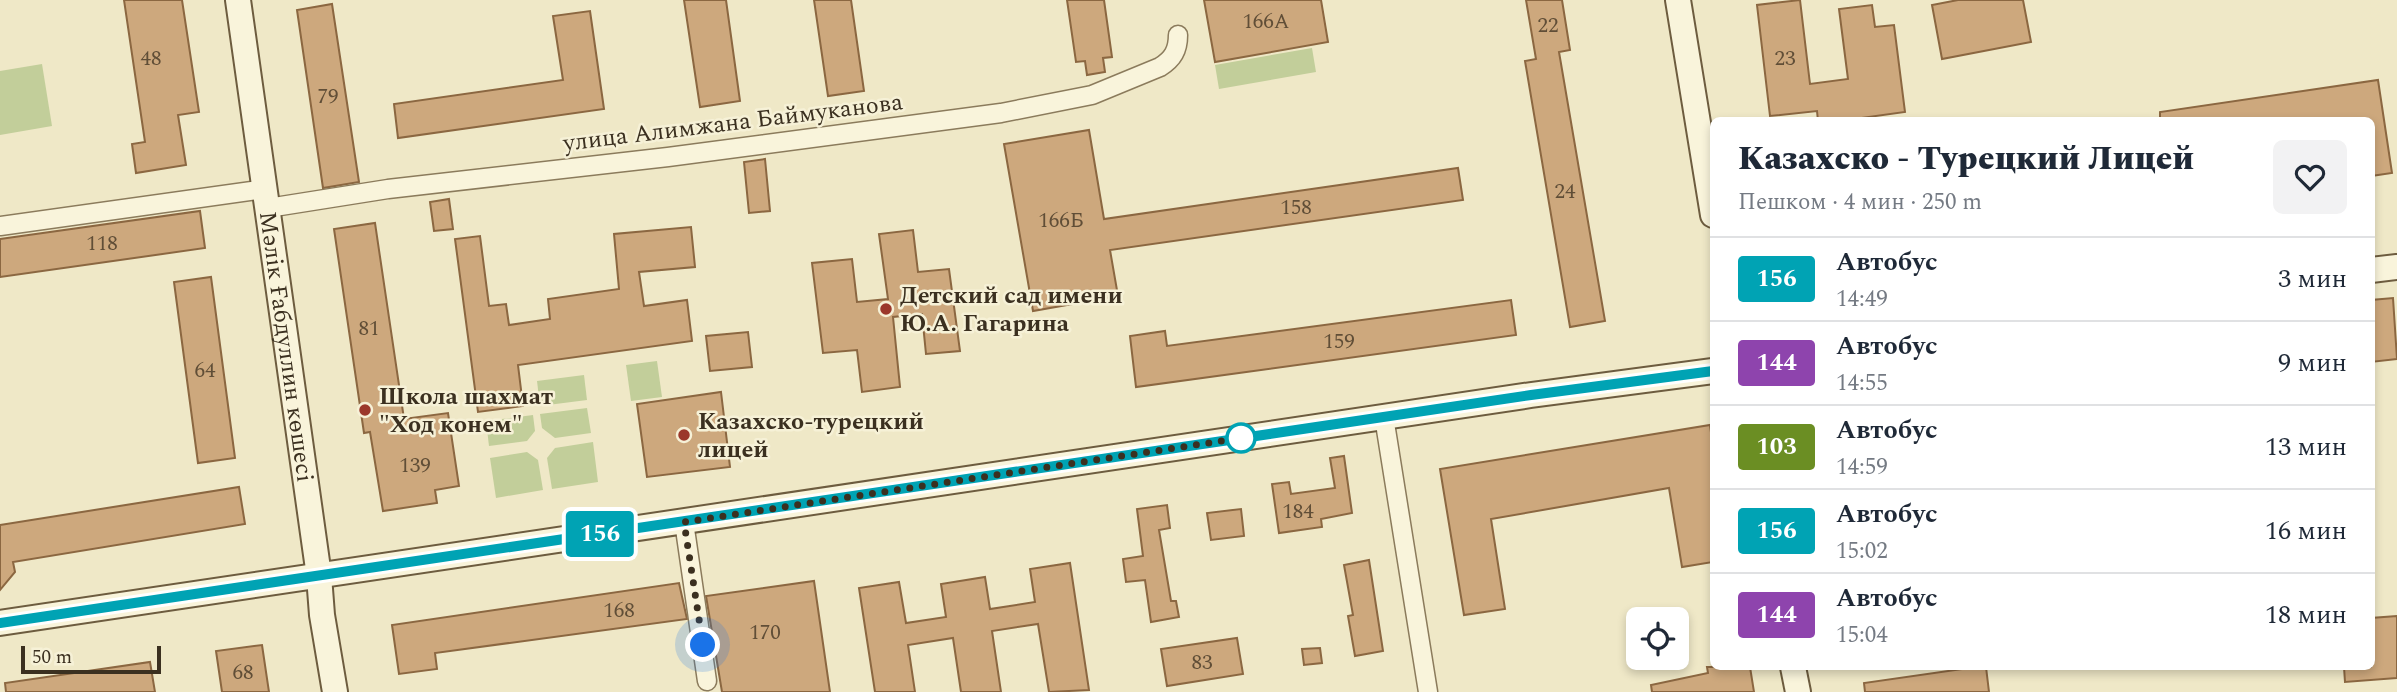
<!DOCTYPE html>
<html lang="ru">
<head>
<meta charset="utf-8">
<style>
  body { margin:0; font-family:Spectral,serif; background:#f2f2f3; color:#1f2937; height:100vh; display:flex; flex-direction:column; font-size:26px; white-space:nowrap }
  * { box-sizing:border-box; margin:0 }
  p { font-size:23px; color:#747a83 }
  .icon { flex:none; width:38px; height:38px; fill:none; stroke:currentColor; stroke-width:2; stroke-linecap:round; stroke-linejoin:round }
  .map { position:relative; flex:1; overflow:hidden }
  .panel { position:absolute; left:1710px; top:117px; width:665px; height:553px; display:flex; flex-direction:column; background:#fff; border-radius:10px; box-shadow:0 4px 10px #0003 }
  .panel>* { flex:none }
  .badge { padding:0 14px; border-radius:5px; font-size:24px; line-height:46px }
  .controls { position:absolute; left:1626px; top:607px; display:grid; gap:14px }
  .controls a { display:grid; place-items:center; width:63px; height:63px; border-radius:10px; background:#fff; box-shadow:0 4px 10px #0003; font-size:35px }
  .scale { position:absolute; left:21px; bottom:18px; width:140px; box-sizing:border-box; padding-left:7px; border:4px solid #3b3020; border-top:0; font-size:19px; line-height:24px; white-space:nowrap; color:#3b3020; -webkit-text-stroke:5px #f6f1d7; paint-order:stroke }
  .you { position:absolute; width:35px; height:35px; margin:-18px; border:5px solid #fff; border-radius:50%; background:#1a73e8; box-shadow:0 0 0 10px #1a73e833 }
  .map>.badge { position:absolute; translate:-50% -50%; box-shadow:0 0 0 4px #fff }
  .round { display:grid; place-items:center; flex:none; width:74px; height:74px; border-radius:10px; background:#f2f2f3 }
  .summary { display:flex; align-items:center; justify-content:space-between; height:119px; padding:0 28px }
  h1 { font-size:33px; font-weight:800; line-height:52px }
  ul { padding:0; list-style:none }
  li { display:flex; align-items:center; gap:21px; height:84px; padding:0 28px; border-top:2px solid #e0e1e3 }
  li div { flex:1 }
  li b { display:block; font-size:26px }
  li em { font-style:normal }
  li .badge { min-width:77px; font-weight:700; text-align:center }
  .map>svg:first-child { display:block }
</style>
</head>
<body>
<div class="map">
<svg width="2397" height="692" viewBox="0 0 2397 692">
  <rect width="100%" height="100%" fill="#efe8c7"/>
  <g fill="#c2ce9a">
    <polygon points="1312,48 1316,72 1219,89 1215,65"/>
    <polygon points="42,64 52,126 0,135 0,71"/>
    <polygon points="657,361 662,397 631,401 626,365"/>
    <polygon points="584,375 587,400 540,406 537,381"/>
    <polygon points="587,408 591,433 555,438 542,428 540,414"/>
    <polygon points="533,415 535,431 527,441 489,446 486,421"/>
    <polygon points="593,442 598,482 552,489 547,458 555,448"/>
    <polygon points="527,452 538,460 543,490 496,498 490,458"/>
  </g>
  <g fill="#cda87d" stroke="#8b6741" stroke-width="2">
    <polygon points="124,0 182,0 199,112 178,115 186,165 136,173 132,144 145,142"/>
    <polygon points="684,0 726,0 740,101 700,107"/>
    <polygon points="814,0 851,0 864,91 828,96"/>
    <polygon points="1067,0 1104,0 1112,57 1103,58 1105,72 1087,75 1085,61 1076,62"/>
    <polygon points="1204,0 1321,0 1328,42 1215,62"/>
    <polygon points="1526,0 1562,0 1570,50 1559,52 1605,321 1570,327 1525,61 1536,59"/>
    <polygon points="1800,0 1810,84 1848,79 1839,9 1872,5 1875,27 1894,25 1905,112 1840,121 1818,121 1817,111 1770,116 1757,5"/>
    <polygon points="1958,0 2023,0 2031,42 1942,59 1932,5"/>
    <polygon points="332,4 359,182 323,188 297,10"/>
    <polygon points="590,11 604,109 398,138 394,104 563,80 553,16"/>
    <polygon points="2378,80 2392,173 2371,176 2371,121 2160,121 2160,112"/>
    <polygon points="1089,130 1104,219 1458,168 1463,200 1110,250 1118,296 1033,311 1004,144"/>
    <polygon points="765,159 770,211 749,213 744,162"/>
    <polygon points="449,199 453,229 434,231 430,202"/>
    <polygon points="200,211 205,248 0,277 0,239"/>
    <polygon points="375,223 404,419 448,413 459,486 435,490 437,503 383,511 370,432 364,433 334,229"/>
    <polygon points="691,227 695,267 639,272 644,306 687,300 692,341 518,365 523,406 478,412 455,239 480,236 489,306 506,304 509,325 550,319 548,299 619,289 614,234"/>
    <polygon points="913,230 918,272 949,269 960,351 926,354 922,314 893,317 900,387 862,392 857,350 823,353 812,263 852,259 857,302 888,299 879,234"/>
    <polygon points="211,277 235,458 198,463 174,282"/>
    <polygon points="2393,298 2397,359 2371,362 2371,300"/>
    <polygon points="1511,300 1516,335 1136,387 1130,336 1165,331 1167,346"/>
    <polygon points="748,332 752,367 710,371 706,336"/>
    <polygon points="721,392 730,467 647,477 637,404"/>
    <polygon points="1710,425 1713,447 1713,562 1682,567 1669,488 1491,519 1505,609 1464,615 1440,469"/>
    <polygon points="1344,456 1352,513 1321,519 1322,527 1279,533 1272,484 1289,482 1291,494 1335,488 1330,458"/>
    <polygon points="239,487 245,524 13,562 15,572 0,590 0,525"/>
    <polygon points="1167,505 1170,528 1159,530 1171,601 1176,601 1179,617 1151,622 1145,580 1126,582 1123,559 1143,556 1137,509"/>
    <polygon points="1241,509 1244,536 1211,540 1207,513"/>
    <polygon points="1369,560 1383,651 1355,656 1348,616 1353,615 1344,565"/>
    <polygon points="1070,563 1089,690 1049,692 1038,624 992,631 1001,692 961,692 953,638 908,645 915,692 875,692 859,588 899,582 906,623 946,617 941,584 985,577 990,609 1035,602 1030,569"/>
    <polygon points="814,581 830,692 722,692 706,596"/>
    <polygon points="679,583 687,619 435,653 437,669 399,674 392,625"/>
    <polygon points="2397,616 2397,678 2345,682 2344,667 2371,667 2371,618"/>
    <polygon points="1237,638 1243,674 1167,686 1161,649"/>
    <polygon points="262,645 269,692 222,692 216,651"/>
    <polygon points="1320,648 1322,663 1304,665 1302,649"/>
    <polygon points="150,662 155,692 6,692 5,683"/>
    <polygon points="1707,667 1750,667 1754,692 1652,692 1651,685 1708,673"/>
    <polygon points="1976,667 1986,667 1989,692 1865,692 1864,683"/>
  </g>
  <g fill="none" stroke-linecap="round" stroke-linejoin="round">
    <g stroke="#8b7b5c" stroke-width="21">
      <g id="street">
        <path d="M268 208 388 189 668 157 1001 113 1092 95 1160 67C1173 59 1178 50 1178 35"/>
        <polyline points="0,226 265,189"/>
        <polyline points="1384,417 1428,692"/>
        <polyline points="684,522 707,681"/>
      </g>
    </g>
    <g stroke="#6d5c3f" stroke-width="28">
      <g id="secondary">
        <path id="s1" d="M238 0 319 576 322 615 335 692"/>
        <polyline points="1678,0 1713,215"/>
        <polyline points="2371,270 2397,267"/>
        <polyline points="0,623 1531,395 1713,371"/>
        <polyline points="1793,667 1798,692"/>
      </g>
    </g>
    <use href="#street" stroke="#f9f4db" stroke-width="18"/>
    <use href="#secondary" stroke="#f9f4db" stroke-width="24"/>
  </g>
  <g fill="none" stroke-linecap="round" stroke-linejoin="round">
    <g stroke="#fff" stroke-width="16">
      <polyline id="line" points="0,623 1531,395 1713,371"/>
    </g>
    <use href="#line" stroke="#00a3b4" stroke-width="10"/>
    <polyline stroke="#3b3020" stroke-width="7" stroke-dasharray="0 12.6" points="703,645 684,522 1248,437 1241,438"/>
  </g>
  <g fill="#9b382b" stroke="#f6f1d7" stroke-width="2.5">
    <circle cx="886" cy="309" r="7"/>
    <circle cx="365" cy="410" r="7"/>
    <circle cx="684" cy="435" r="7"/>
  </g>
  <circle fill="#fff" stroke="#00a3b4" stroke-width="3.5" cx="1241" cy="438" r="14"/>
  <g text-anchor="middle" stroke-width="5" stroke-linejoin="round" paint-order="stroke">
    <g font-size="21" fill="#604e37">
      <text x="1266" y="28">166А</text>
      <text x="1548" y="32">22</text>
      <text x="151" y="65">48</text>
      <text x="1785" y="65">23</text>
      <text x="328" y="103">79</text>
      <text x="1565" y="198">24</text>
      <text x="1296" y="214">158</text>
      <text x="1061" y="227">166Б</text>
      <text x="102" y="250">118</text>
      <text x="369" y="335">81</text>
      <text x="1339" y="348">159</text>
      <text x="205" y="377">64</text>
      <text x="415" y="472">139</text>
      <text x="1298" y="518">184</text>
      <text x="619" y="617">168</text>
      <text x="765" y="639">170</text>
      <text x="1202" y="669">83</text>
      <text x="243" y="679">68</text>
    </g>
    <g font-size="24" fill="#3b3020" stroke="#f6f1d7">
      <text transform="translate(733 122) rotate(-7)" y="8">улица Алимжана Баймуканова</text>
      <text dy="8" stroke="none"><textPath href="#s1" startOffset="350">Мәлік Ғабдуллин көшесі</textPath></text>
    </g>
    <g font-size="24" font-weight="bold" fill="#3b3020" stroke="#f6f1d7" text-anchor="start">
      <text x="900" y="303">Детский сад имени<tspan x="900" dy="28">Ю.А. Гагарина</tspan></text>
      <text x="379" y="404">Школа шахмат<tspan x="379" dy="28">"Ход конем"</tspan></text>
      <text x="698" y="429">Казахско-турецкий<tspan x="698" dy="28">лицей</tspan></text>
    </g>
  </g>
</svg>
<div class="controls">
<a><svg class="icon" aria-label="locate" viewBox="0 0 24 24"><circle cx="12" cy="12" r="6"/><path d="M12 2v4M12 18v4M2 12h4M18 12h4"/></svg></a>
</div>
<div class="scale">50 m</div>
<div class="you" style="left:703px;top:645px"></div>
<b class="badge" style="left:600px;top:534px;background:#00a3b4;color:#fff">156</b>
<section class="panel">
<div class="summary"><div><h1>Казахско - Турецкий Лицей</h1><p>Пешком · 4 мин · 250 m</p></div><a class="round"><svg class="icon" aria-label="heart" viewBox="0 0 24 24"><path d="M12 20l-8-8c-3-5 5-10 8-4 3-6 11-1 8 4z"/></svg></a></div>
<ul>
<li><span class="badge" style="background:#00a3b4;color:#fff">156</span><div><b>Автобус</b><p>14:49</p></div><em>3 мин</em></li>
<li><span class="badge" style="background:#8e44ad;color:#fff">144</span><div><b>Автобус</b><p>14:55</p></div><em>9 мин</em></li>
<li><span class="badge" style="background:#6b8e23;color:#fff">103</span><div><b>Автобус</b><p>14:59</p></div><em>13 мин</em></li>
<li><span class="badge" style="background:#00a3b4;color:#fff">156</span><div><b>Автобус</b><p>15:02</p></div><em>16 мин</em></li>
<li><span class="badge" style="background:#8e44ad;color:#fff">144</span><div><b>Автобус</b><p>15:04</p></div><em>18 мин</em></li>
</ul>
</section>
</div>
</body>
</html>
